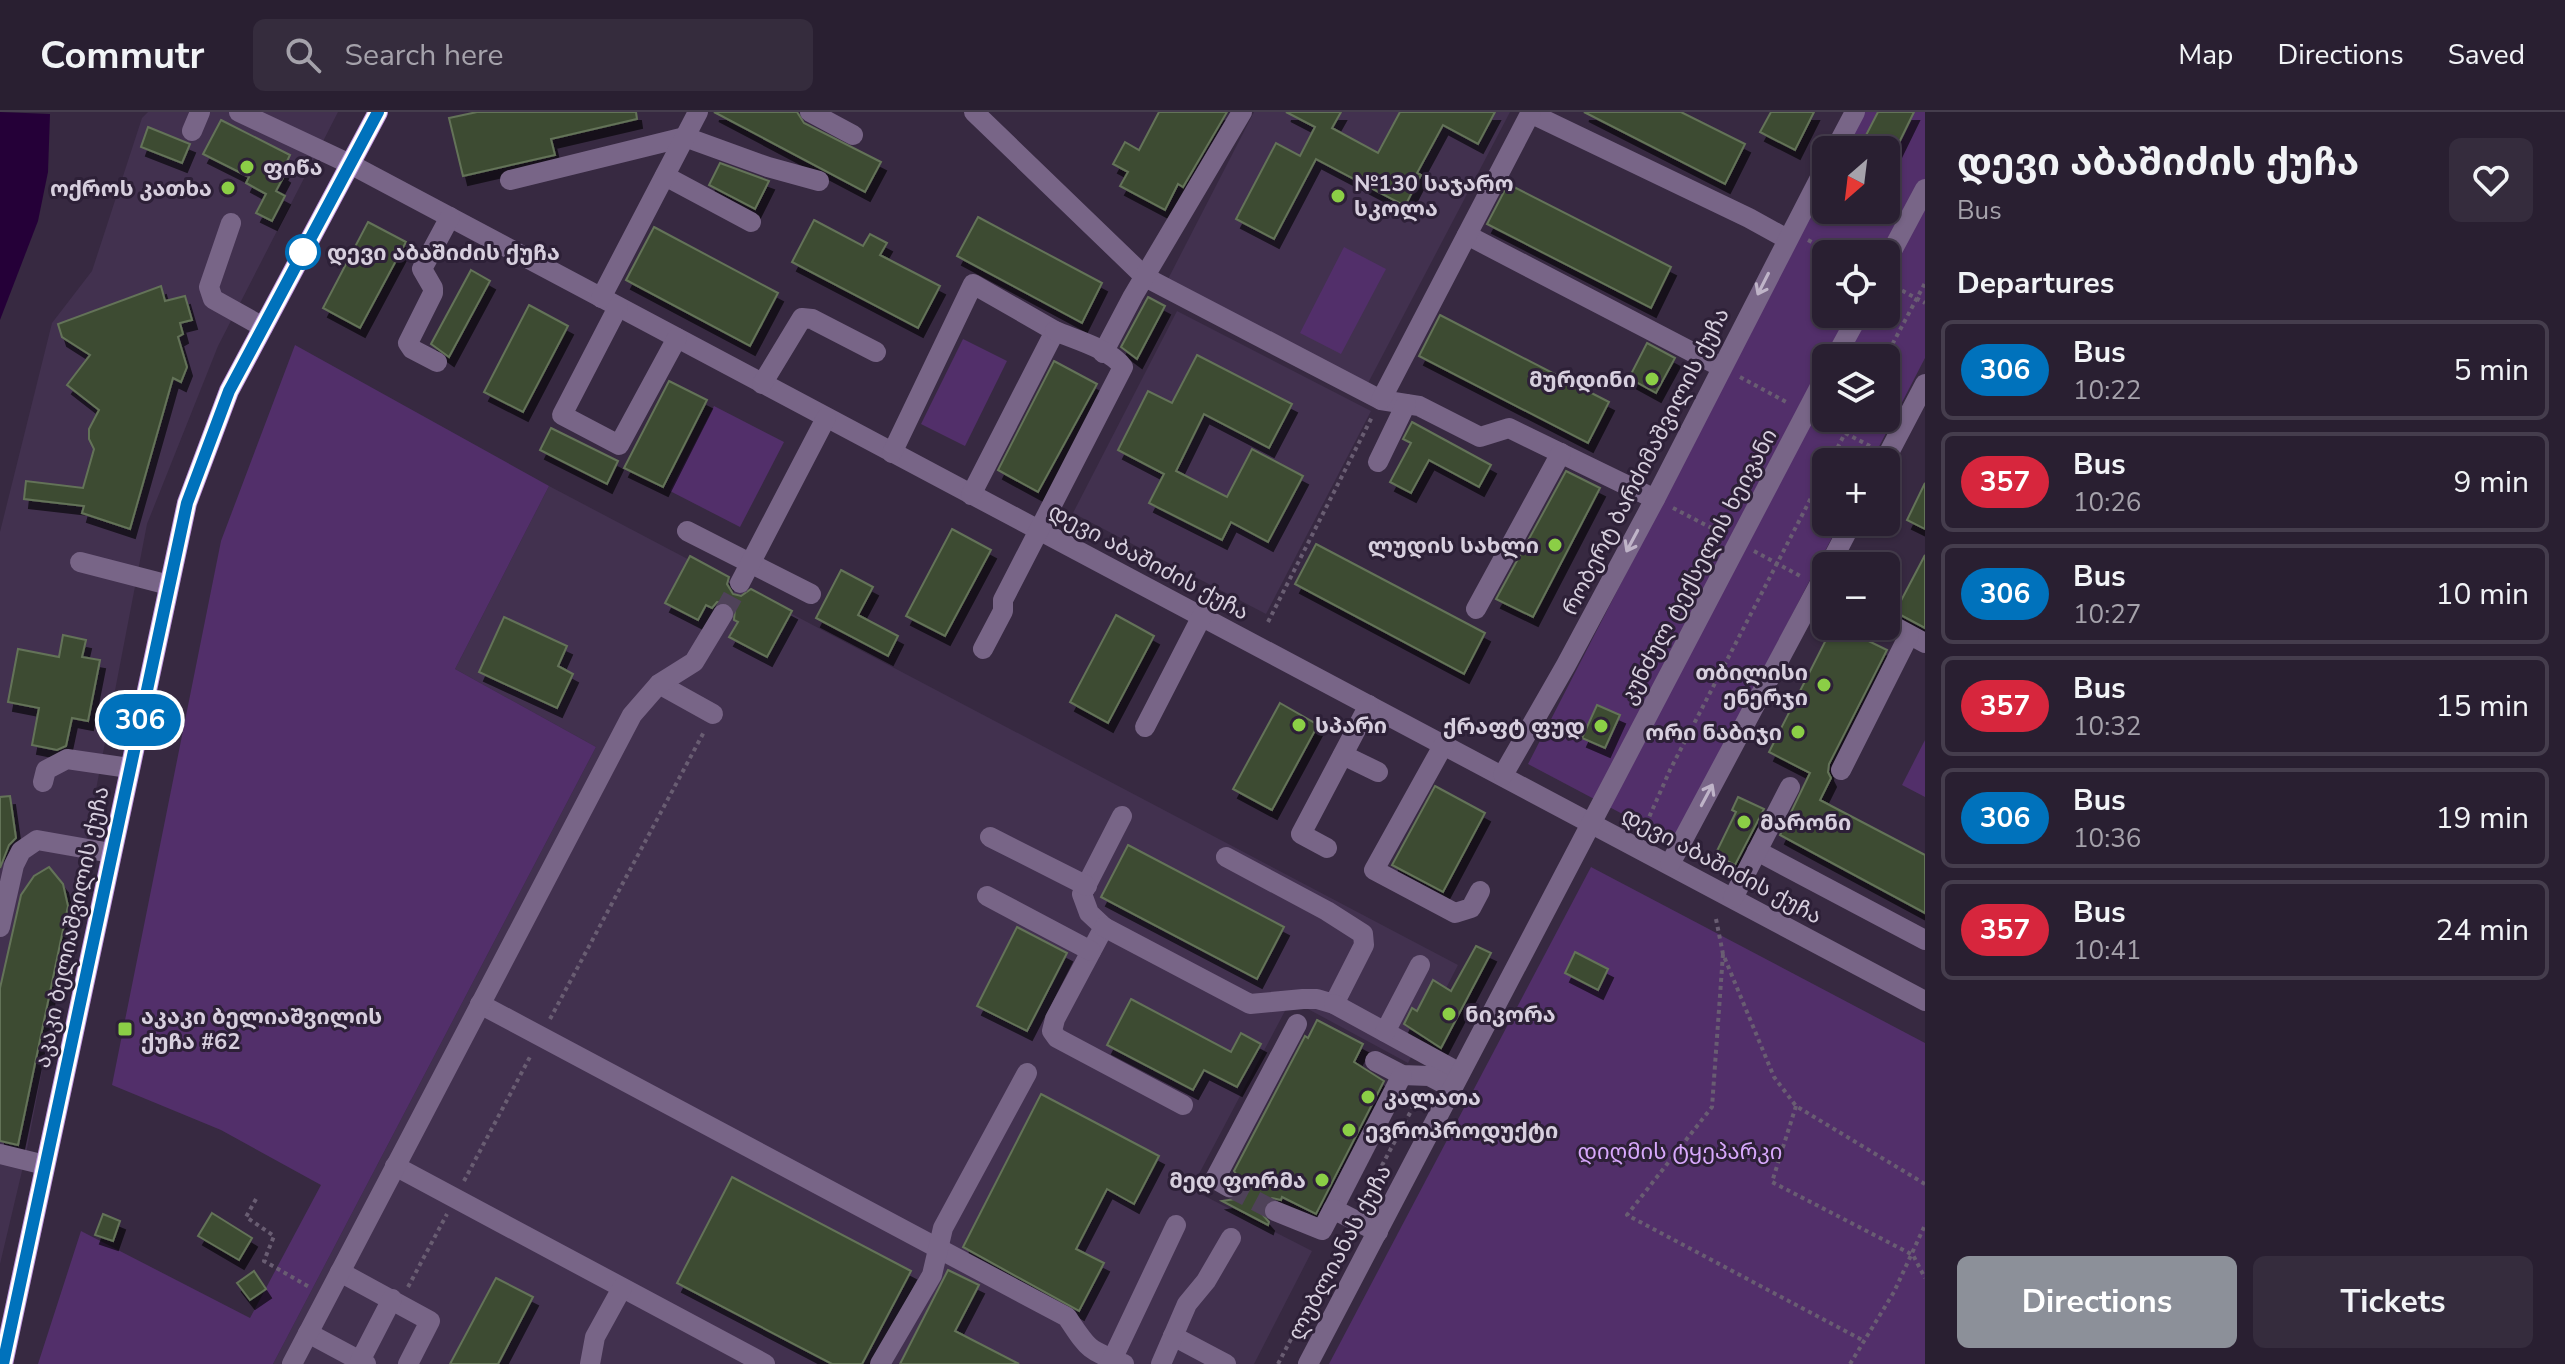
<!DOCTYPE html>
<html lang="en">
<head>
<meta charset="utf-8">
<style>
  body { margin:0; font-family:"Nunito Sans","Noto Sans Georgian",sans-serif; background:#352c3d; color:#f1f3f6; height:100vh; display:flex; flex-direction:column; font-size:30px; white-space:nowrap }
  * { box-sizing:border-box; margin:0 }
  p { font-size:26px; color:#a5a2ab }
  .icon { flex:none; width:44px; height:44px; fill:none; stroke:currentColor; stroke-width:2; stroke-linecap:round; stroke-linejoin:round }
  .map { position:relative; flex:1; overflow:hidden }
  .side { display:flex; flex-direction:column; background:#291f31; width:640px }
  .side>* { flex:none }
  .badge { padding:0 16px; border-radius:26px; font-size:28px; line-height:52px }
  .needle { width:52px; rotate:208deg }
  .buttons { position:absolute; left:1812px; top:24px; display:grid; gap:16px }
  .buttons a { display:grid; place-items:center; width:88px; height:88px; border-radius:12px; background:#291f31; box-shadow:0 2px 6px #0004,0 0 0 2px #453d4d; font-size:40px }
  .map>.badge { position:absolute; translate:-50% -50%; box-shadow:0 0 0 4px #fff }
  h2 { padding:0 32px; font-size:30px; line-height:72px }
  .round { display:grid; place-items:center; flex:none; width:84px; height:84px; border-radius:12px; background:#352c3d }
  .summary { display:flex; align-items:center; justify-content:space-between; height:136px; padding:0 32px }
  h1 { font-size:38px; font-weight:700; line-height:60px }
  .button { display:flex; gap:16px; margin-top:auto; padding:16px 32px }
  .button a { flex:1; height:92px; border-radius:12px; background:#8c9099; color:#fff; font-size:32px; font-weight:700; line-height:92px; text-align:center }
  .button a+a { background:#352c3d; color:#f1f3f6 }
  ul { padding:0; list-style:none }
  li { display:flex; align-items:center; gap:24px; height:100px; margin:0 16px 12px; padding:0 16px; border:4px solid #453d4d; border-radius:12px }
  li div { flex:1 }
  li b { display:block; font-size:30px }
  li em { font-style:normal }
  li .badge { min-width:88px; font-weight:700; text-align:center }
  header { display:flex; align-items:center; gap:48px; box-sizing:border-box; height:112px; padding:0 40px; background:#291f31; border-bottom:2px solid #453d4d }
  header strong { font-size:38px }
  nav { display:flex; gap:44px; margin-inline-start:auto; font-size:28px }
  .search { width:560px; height:72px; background:#352c3d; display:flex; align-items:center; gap:20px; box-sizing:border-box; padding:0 28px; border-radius:12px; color:#a5a2ab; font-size:30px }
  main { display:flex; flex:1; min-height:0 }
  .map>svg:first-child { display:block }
</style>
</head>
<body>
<header>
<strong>Commutr</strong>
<div class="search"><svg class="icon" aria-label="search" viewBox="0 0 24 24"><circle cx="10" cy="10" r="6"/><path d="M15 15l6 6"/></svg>Search here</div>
<nav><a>Map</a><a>Directions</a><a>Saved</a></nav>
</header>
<main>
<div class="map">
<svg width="1925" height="1252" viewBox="0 0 1925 1252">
  <defs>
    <filter id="shadow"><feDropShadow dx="5" dy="9" stdDeviation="0" flood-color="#0009"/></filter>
  </defs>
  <rect width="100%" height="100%" fill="#372941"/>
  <g fill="#42314f">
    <polygon points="148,0 338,0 218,234 147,412 26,1042 0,1152 0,420 52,211 92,159 142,6"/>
    <polygon points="1254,0 1510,0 1367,273 1167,169"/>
    <polygon points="1177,199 1371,299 1266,502 1073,401"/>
    <polygon points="549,374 1458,853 1408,951 1308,897 1286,897 1191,1077 1312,1139 1254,1252 273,1252 596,635 455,557"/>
  </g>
  <g fill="#522f6a" fill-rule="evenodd">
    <path d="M1864 0H1925V246L1871 350H1826V410H1840L1682 715 1677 722 1666 725 1528 652 1826 73V98H1886V38H1844ZM1826 142H1886V202H1826ZM1826 246H1886V306H1826Z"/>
    <polygon points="1344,135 1386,157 1341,242 1300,221"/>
    <polygon points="963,227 1007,249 965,334 921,312"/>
    <polygon points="295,233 549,374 455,557 596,635 273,1252 38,1252 81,1119 250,1206 321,1073 221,1018 112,973 221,429"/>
    <polygon points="714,294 784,330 740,415 670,379"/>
    <polygon points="1925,628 1925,685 1902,673"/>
    <polygon points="1591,755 1925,931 1925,1252 1329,1252"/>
  </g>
  <polygon fill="#250038" points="0,0 50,2 48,60 38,109 0,208"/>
  <g fill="#3e4c33" stroke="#647358" stroke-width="2" filter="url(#shadow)">
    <polygon points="477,0 636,0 637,7 551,27 555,43 463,64 449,6"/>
    <polygon points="714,0 797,0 804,11 881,50 865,80"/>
    <polygon points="1159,0 1227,0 1183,75 1178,72 1165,98 1120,74 1128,60 1113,52 1125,30 1139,38"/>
    <polygon points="1286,0 1341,0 1332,16 1378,41 1400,0 1495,0 1478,32 1443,13 1417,61 1421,63 1405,94 1316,47 1274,127 1236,107 1276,31 1300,44 1315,15"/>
    <polygon points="1584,0 1681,0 1745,32 1725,72"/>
    <polygon points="1771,0 1814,0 1795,38 1760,20"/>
    <polygon points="1878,0 1914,0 1893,43 1863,29"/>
    <polygon points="221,8 290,43 282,60 285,62 276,79 285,84 272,109 256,101 266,82 246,71 249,65 203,42"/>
    <polygon points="148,15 190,32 182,51 141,35"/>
    <polygon points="720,51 769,69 755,97 709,73"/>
    <polygon points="1508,72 1671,155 1651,196 1487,112"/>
    <polygon points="978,105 1102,171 1082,211 957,144"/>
    <polygon points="814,108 863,134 870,122 887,131 880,143 940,174 918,216 792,150"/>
    <polygon points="368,110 406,130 360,216 323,196"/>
    <polygon points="654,115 778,181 750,234 626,168"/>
    <polygon points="471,158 490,169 449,245 431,232"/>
    <polygon points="161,174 165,189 185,184 192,208 180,211 183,222 178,225 187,255 181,270 173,266 130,417 82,401 84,394 24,387 26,369 83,376 94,337 89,327 89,317 99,298 67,273 90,243 62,225 58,212"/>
    <polygon points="1148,185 1165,194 1137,247 1121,235"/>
    <polygon points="529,193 568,214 523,300 484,280"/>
    <polygon points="1440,203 1609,290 1588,331 1419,244"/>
    <polygon points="1647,231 1675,246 1656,281 1629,266"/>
    <polygon points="1197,243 1292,292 1269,336 1204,302 1176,359 1227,385 1252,337 1303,364 1268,430 1231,410 1222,428 1149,391 1164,362 1118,338 1148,279 1172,291"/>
    <polygon points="1054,249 1097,272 1038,380 998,358"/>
    <polygon points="669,269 707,288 663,375 624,356"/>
    <polygon points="1412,310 1491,353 1479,375 1429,348 1411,381 1390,370 1411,331 1403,327"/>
    <polygon points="551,316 618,349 607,372 540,338"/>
    <polygon points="1566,359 1600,376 1533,505 1496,487"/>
    <polygon points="1925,371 1925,417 1907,408"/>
    <polygon points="952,417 991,438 945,524 906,504"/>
    <polygon points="1316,432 1485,521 1464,562 1295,472"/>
    <polygon points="1925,443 1925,516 1895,500"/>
    <polygon points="690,444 729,465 727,472 733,482 741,484 751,477 792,499 767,545 729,525 738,510 734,508 735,496 729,491 717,490 712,496 706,493 698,508 665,491"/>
    <polygon points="841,458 873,475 858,503 898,524 888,544 816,506"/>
    <polygon points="1116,503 1154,524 1108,611 1070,590"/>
    <polygon points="504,505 567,534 558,554 573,562 557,596 479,560"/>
    <polygon points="1833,514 1838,514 1887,538 1829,652 1828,660 1831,666 1820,688 1925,743 1925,801 1780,723 1810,661 1769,640"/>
    <polygon points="63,523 86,528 82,545 100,548 88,609 72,606 66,634 57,638 32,633 39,596 8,590 18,537 59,545"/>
    <polygon points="1280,591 1318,613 1272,698 1233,677"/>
    <polygon points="1597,593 1620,603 1605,636 1582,626"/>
    <polygon points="1435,674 1485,701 1443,780 1392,753"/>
    <polygon points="10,684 16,726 9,733 0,756 0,685"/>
    <polygon points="1738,685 1764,697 1735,753 1715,743 1736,700 1732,698"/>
    <polygon points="1128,733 1284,815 1257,867 1101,785"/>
    <polygon points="49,755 63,772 68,794 18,1033 0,1029 0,876 21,783 34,764"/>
    <polygon points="1017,815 1067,841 1027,919 977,894"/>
    <polygon points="1476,834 1491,841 1441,936 1404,912 1412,896 1417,899 1433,868 1451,879"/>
    <polygon points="1575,840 1608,857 1598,878 1565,861"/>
    <polygon points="1131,887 1231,940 1241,921 1261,932 1237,975 1204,958 1193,978 1107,933"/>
    <polygon points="1317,908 1363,932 1354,950 1384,969 1316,1102 1282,1085 1281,1088 1272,1086 1263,1095 1262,1102 1269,1110 1268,1113 1222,1089 1235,1087 1241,1081 1241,1069 1234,1059 1305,924 1308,926"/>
    <polygon points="1041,982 1159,1044 1134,1092 1107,1077 1076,1137 1104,1151 1079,1199 963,1135"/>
    <polygon points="732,1065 911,1159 862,1252 832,1252 677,1171"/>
    <polygon points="212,1101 252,1126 239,1148 198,1124"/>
    <polygon points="103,1102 120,1109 113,1129 95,1123"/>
    <polygon points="948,1158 979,1173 955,1219 1019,1252 900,1252"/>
    <polygon points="254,1159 266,1177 250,1188 237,1171"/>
    <polygon points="496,1166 533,1185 498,1252 450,1252"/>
  </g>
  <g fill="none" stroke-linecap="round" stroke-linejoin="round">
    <g stroke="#4f4259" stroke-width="20" stroke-dasharray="20 10" stroke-linecap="butt">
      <polyline points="723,502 740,471"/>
      <polyline points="1229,1075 1275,1099"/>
    </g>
    <g stroke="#695d72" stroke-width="4" stroke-dasharray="4 4" stroke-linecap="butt">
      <polyline points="1808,128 1834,142"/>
      <polyline points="1888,171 1925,191"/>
      <polyline points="1885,246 1925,171"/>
      <polyline points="1740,265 1788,291"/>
      <polyline points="1824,310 1870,334"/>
      <polyline points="1830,350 1853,306"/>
      <polyline points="1673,396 1721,421"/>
      <polyline points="1754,439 1802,465"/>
      <polyline points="1268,510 1372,305"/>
      <polyline points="1643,719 1670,658 1826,357"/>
      <polyline points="1716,807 1723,842 1774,965 1796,994 1925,1072"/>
      <polyline points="1723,842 1712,995 1627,1103 1864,1229"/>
      <polyline points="550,907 705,618"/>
      <polyline points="1796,994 1772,1070 1913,1143 1925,1166"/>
      <polyline points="464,1069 531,943"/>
      <polyline points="256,1087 246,1105 274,1124 264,1149 311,1176"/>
      <polyline points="1363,1089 1419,984"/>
      <polyline points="408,1175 447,1102"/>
      <polyline points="1278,1252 1344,1125"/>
      <polyline points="1850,1252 1894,1180 1925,1113"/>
    </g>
    <g stroke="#786587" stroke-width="20">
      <polyline points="239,0 350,52 1925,889"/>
      <polyline points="810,0 853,23"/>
      <polyline points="974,0 1145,165 1381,288 1419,294 1480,325 1509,316 1655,387"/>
      <polyline points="1530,1 1749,106 1787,127"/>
      <polyline points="192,19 200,0"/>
      <polyline points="1835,38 1855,0"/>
      <polyline points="665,64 751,110"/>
      <polyline points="510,68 685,25 768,55 819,69"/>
      <polyline points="231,111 209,175 213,187 263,215"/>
      <polyline points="1467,123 1721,255"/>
      <polyline points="1886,150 1925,77"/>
      <polyline points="601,186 698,0"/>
      <polyline points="618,195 562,303 619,333 677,226"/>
      <polyline points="1103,241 1133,184 1242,0"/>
      <polyline points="1835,246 1859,202"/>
      <polyline points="437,250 412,237 408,231 433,181 433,176 422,157 450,105"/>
      <polyline points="762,272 802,206 812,207 876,240"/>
      <polyline points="1381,288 1531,0"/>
      <polyline points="892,341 973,172 1055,219 971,383"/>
      <polyline points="1378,350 1406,292"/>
      <polyline points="1884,350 1925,272"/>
      <polyline points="687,419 811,482"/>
      <polyline points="80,450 169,473"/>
      <polyline points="1829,454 1852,410"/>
      <polyline points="740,471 826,306"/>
      <polyline points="1476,497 1561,341"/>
      <polyline points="1886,510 1925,531"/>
      <path d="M983 537 1003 499V488L1123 255C1110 237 1076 228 1055 219"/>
      <polyline points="659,572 713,602"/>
      <polyline points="1145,615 1202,504"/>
      <polyline points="1444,632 1374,758 1455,801 1471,796 1480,779"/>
      <polyline points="1343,643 1378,660"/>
      <polyline points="1841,658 1909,523"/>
      <polyline points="1503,663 1566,553 1655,387 1826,54"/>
      <polyline points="43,670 46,658 67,647 129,656"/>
      <polyline points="1122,704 1082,782 1089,801 1104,815 1055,907 1052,919 1057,926 1183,993"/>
      <polyline points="990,725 1087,774"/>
      <polyline points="1327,736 1301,722 1369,593"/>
      <polyline points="1757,739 1925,828"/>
      <polyline points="1670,752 1826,460"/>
      <polyline points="987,784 1091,839"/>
      <polyline points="1733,786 1790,675"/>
      <polyline points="0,815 14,753 21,739 37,728 111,741"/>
      <polyline points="1104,815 1250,892 1303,887 1317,887 1334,892 1364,833 1363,822 1327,799 1226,745"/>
      <path d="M480 892 1067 1205C1089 1238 1087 1237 1124 1252"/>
      <polyline points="1334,892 1460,961"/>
      <polyline points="1385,920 1420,853"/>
      <polyline points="1375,949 1402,963 1429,964 1452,976"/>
      <polyline points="0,1042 45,1053"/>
      <polyline points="395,1054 765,1252"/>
      <polyline points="1229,1075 1215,1067 1297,912"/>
      <polyline points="1333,1097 1402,963"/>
      <polyline points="1275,1099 1322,1118 1333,1097 1378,1120"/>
      <polyline points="340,1160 430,1209 408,1252"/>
      <polyline points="308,1221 366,1252"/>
      <polyline points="1173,1224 1226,1252"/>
      <polyline points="360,1249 392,1187"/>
      <polyline points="292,1252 632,603 659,572 694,550 723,502"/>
      <polyline points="590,1252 595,1225 622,1176"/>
      <polyline points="880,1252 932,1163 943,1116 1027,961"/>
      <polyline points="1110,1252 1176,1113"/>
      <polyline points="1161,1252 1187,1192 1206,1169 1231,1126"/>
      <polyline points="1308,1252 1826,263"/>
    </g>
    <polyline stroke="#c098df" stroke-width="20" points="3,1252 187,391 229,279 378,0"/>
  </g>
  <defs><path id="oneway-shaft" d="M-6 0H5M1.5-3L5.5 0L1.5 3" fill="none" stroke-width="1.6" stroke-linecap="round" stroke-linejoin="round" transform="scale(2)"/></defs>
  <g stroke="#bfb4c8">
    <use href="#oneway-shaft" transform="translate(1763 172) rotate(117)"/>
    <use href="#oneway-shaft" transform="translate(1632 429) rotate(118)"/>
    <use href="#oneway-shaft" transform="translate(1707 683) rotate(-62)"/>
  </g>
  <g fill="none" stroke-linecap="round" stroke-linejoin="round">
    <g stroke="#fff" stroke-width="18">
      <polyline id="line" points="3,1252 187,391 229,279 378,0"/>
    </g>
    <use href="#line" stroke="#0072bc" stroke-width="12"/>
  </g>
  <g fill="#8bce46" stroke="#2d2037" stroke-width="3">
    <circle cx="247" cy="55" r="8"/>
    <circle cx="228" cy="76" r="8"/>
    <circle cx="1338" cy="84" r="8"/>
    <circle cx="1652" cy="267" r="8"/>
    <circle cx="1555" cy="433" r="8"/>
    <circle cx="1824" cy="573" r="8"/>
    <circle cx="1299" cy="613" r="8"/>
    <circle cx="1601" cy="614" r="8"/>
    <circle cx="1798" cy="620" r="8"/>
    <circle cx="1744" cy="710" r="8"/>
    <circle cx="1449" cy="902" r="8"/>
    <rect x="117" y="909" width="16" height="16" rx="4"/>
    <circle cx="1368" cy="985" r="8"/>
    <circle cx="1349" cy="1018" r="8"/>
    <circle cx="1322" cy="1068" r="8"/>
  </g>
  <circle fill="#fff" stroke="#0072bc" stroke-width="4" cx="303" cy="140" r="16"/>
  <g text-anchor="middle" stroke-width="6" stroke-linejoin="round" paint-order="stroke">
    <g font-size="22" font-weight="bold" fill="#d7cfde" stroke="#2d2037" text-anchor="start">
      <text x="263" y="63">ფიწა</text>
      <text x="1354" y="79">№130 საჯარო<tspan x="1354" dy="25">სკოლა</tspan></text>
      <text x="212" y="84" text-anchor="end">ოქროს კათხა</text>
      <text x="1636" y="275" text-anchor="end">მურდინი</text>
      <text x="1539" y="441" text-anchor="end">ლუდის სახლი</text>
      <text x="1808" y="568" text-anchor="end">თბილისი<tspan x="1808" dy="25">ენერჯი</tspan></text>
      <text x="1315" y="621">სპარი</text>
      <text x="1585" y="622" text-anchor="end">ქრაფტ ფუდ</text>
      <text x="1782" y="628" text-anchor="end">ორი ნაბიჯი</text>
      <text x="1760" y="718">მარონი</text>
      <text x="1465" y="910">ნიკორა</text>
      <text x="141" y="912">აკაკი ბელიაშვილის<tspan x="141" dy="25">ქუჩა #62</tspan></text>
      <text x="1384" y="993">კალათა</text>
      <text x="1365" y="1026">ევროპროდუქტი</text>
      <text x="1306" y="1076" text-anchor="end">მედ ფორმა</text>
    </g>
    <g font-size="22" font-weight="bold" fill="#d7cfde" stroke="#2d2037" text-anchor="start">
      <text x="327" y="148">დევი აბაშიძის ქუჩა</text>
    </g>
    <g font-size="22" fill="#d7cfde" stroke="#2d2037">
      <text transform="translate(1645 349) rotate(-63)" y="8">რობერტ ბარძიმაშვილის ქუჩა</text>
      <text transform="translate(1149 449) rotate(28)" y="8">დევი აბაშიძის ქუჩა</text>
      <text transform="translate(1698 454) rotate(-62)" y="8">კუნძულ ტექსელის ხეივანი</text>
      <text transform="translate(1722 753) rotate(28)" y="8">დევი აბაშიძის ქუჩა</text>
      <text transform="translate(71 815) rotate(-78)" y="8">აკაკი ბელიაშვილის ქუჩა</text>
      <text transform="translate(1339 1140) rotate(-62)" y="8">ლუბლიანას ქუჩა</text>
    </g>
    <g font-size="22" fill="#d8a8fc" stroke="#2d2037">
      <text x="1680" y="1047">დიღმის ტყეპარკი</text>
    </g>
  </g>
</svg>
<div class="buttons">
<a><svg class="needle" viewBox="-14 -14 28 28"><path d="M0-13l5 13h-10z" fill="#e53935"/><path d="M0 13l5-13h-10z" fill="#a5a2ab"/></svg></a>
<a><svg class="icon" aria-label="locate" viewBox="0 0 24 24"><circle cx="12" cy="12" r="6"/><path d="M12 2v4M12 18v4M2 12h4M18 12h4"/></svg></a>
<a><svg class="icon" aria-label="layers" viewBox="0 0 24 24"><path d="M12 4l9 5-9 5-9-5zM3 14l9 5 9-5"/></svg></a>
<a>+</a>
<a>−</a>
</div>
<b class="badge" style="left:140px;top:608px;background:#0072bc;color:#fff">306</b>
</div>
<section class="side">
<div class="summary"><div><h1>დევი აბაშიძის ქუჩა</h1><p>Bus</p></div><a class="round"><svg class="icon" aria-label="heart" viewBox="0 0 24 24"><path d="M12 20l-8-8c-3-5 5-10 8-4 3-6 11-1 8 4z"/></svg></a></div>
<h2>Departures</h2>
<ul>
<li><span class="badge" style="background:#0072bc;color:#fff">306</span><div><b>Bus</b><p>10:22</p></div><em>5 min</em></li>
<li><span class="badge" style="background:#d7263d;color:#fff">357</span><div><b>Bus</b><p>10:26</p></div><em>9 min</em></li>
<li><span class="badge" style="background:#0072bc;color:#fff">306</span><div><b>Bus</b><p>10:27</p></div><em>10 min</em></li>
<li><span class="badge" style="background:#d7263d;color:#fff">357</span><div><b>Bus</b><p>10:32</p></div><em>15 min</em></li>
<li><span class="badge" style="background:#0072bc;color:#fff">306</span><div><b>Bus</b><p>10:36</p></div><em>19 min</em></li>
<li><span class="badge" style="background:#d7263d;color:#fff">357</span><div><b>Bus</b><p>10:41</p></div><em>24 min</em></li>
</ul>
<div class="button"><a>Directions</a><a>Tickets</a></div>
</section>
</main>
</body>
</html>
